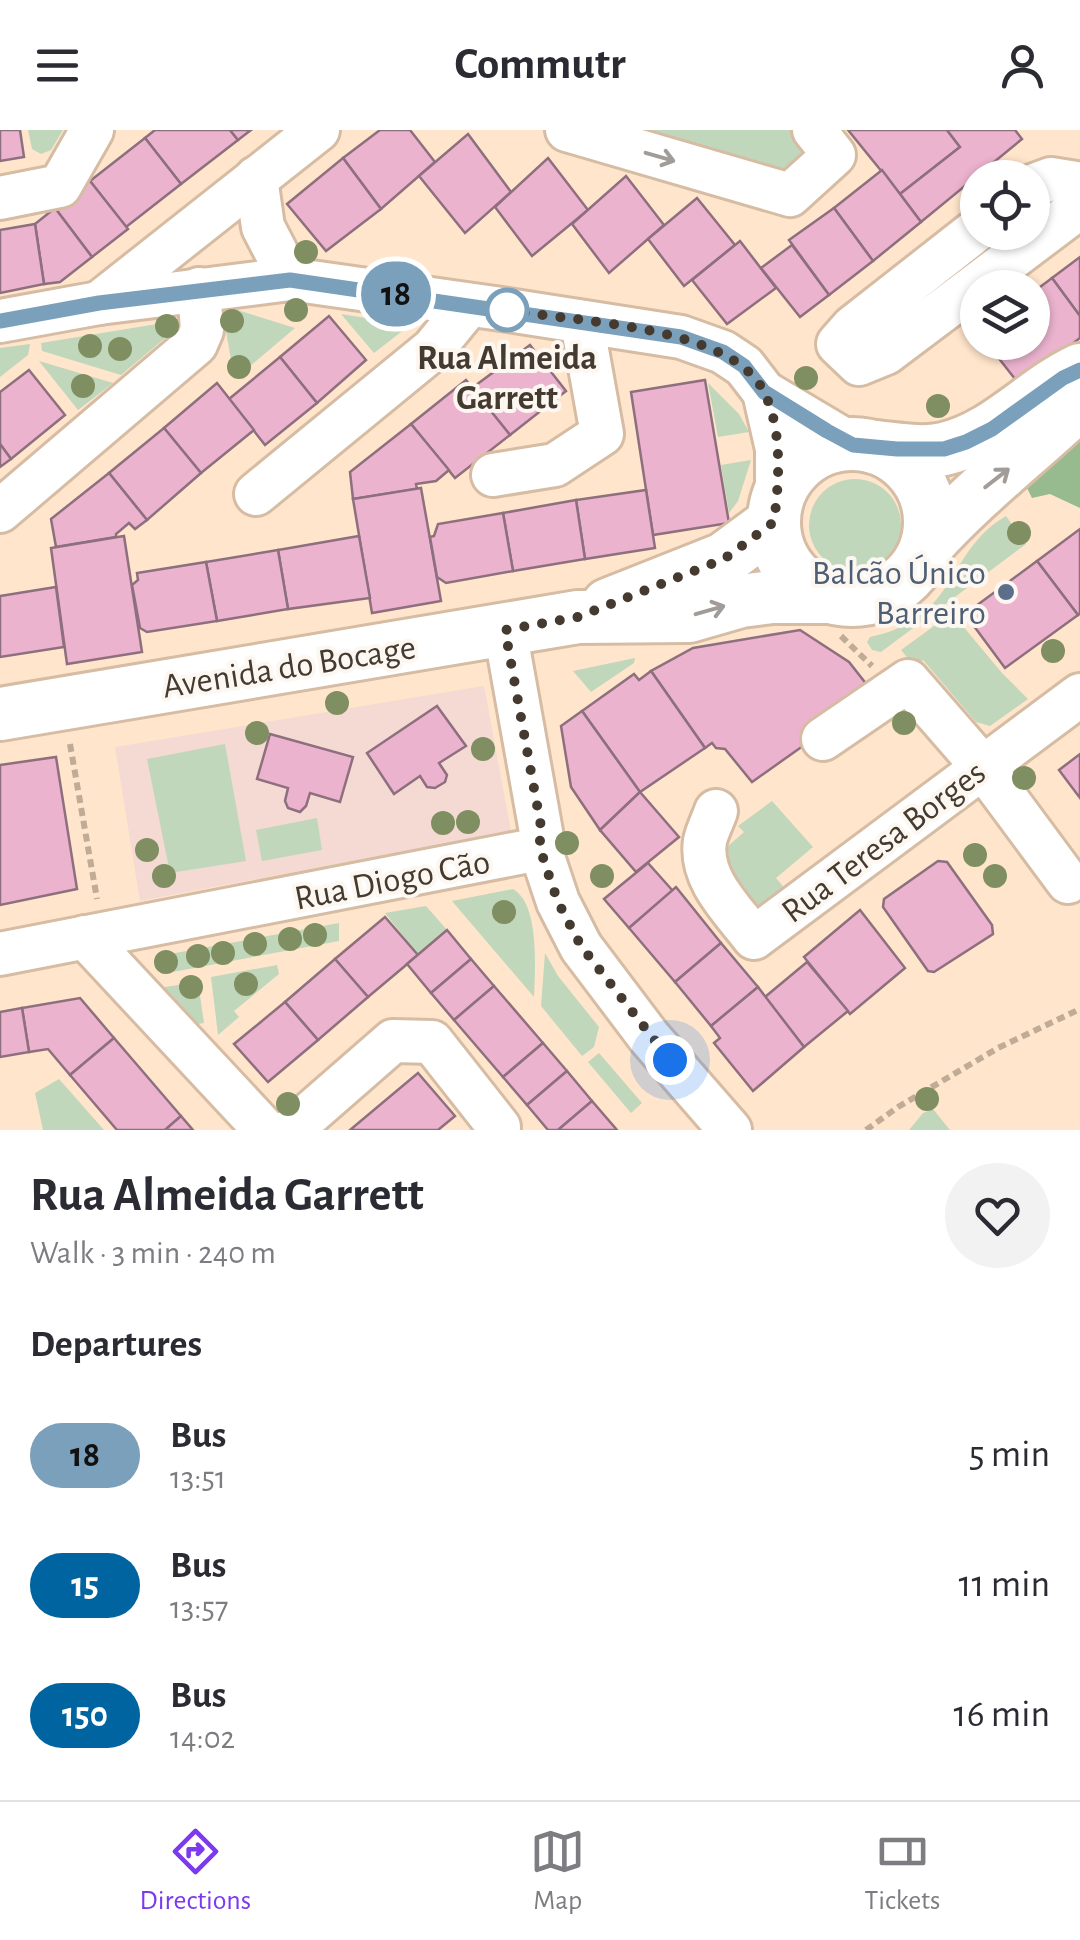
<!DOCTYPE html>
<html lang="en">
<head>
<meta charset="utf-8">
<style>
  body { margin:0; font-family:"Alegreya Sans",sans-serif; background:#f2f2f3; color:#2b2b33; height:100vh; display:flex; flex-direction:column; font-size:38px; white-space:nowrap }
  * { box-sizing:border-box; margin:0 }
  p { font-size:32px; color:#7c7c81 }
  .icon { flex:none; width:55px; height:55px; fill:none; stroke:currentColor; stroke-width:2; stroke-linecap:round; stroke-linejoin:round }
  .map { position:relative; height:1000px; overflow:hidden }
  .panel { display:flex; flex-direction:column; background:#fff; flex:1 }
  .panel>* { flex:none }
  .badge { padding:0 20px; border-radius:32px; font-size:35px; line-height:65px }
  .tools { position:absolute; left:960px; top:30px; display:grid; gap:20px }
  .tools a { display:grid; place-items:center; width:90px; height:90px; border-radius:50%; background:#fff; box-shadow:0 2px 8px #0004; font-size:50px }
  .you { position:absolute; width:50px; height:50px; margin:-25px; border:8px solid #fff; border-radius:50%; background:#1a73e8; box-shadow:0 0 0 15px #1a73e833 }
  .map>.badge { position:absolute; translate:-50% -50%; box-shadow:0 0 0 5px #fff }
  h2 { padding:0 30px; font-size:38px; line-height:90px }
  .round { display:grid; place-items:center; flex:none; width:105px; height:105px; border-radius:52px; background:#f2f2f3 }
  .head { display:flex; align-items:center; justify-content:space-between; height:170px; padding:0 30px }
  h1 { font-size:48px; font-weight:600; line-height:75px }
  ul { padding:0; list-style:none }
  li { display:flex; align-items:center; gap:30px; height:130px; padding:0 30px }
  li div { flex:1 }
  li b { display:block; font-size:38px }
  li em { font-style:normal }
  li .badge { min-width:110px; font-weight:700; text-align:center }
  header { display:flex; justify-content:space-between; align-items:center; height:130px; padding:0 30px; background:#fff; font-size:45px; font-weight:600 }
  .tab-bar { display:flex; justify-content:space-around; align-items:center; height:140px; border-top:2px solid #e1e1e2; background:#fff; font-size:28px; color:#7c7c81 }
  .tab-bar a { display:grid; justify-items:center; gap:5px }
  .tab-bar .on { color:#7c3aed }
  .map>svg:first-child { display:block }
</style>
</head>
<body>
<header><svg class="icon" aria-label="menu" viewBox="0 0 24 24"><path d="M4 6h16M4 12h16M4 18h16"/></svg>Commutr<svg class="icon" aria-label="person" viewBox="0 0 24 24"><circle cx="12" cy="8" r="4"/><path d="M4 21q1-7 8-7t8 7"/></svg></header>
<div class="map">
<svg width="1080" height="1000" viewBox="0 0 1080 1000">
  <rect width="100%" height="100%" fill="#ffe5cb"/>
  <polygon fill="#f4dad3" points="484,556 511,701 140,771 115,617"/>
  <g fill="#c0d7bb">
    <polygon points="28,0 63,0 51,20 41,24 32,19"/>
    <polygon points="622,0 797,0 810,18 791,41 779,44"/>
    <polygon points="231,178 295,198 243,242 233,241 223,184"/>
    <polygon points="341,184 410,195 374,223"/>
    <polygon points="169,192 177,198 121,245 42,221 41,213"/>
    <polygon points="30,214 28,225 0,247 0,218"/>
    <polygon points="39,231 113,253 78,280"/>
    <polygon points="708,253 739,284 749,302 718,307"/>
    <polygon points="751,330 738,371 729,383 721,335"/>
    <circle cx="855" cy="395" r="46"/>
    <path d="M1006 386 1026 414 881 522 872 520 867 512 870 507C960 488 944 422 1006 386Z"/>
    <polygon points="952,483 1002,543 1028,569 990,596 976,592 923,530 914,536 901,520"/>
    <polygon points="635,528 634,533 591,562 573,541"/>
    <polygon points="225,614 246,731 170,743 147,629"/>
    <polygon points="772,671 813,717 776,748 793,768 761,785 718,725 744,702 738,696"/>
    <polygon points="317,688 322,720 262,731 256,700"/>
    <path d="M513 759C540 774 535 840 534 867L452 771Z"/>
    <polygon points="426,776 447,800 418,825 385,783"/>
    <polygon points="339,793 339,811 162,844 159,826"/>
    <polygon points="545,823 558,846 599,897 594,917 582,926 541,876"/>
    <polygon points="277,835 279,844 234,881 239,887 218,905 211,847"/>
    <polygon points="198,852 204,893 192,895 158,858"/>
    <polygon points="599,923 642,973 631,983 588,932"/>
    <polygon points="59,949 104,1000 43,1000 35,963"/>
    <polygon points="933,979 950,1000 909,1000 923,983"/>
  </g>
  <polygon fill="#97bb8e" points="1080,286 1080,378 1050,364 1032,368 1026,356"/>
  <g fill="#ebb3ce" stroke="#8e6f7e" stroke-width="2.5">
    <polygon points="0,0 20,0 24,27 0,31"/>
    <polygon points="155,0 230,0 238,10 181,54 145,8"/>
    <polygon points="230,0 251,0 238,10"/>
    <polygon points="380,0 410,0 435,32 381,79 343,28"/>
    <polygon points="848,0 947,0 960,17 900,64"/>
    <polygon points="947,0 1015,0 1022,9 921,92 900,64 960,17"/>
    <polygon points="468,4 511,62 465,103 419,46"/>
    <polygon points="145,8 181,54 126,97 90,51"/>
    <polygon points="343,28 381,79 326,121 287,74"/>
    <polygon points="548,28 588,80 532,126 495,77"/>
    <polygon points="882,40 921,92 873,131 834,78"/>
    <polygon points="626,46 664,95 609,143 572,94"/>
    <polygon points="90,51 128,99 92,127 55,78"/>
    <polygon points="697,68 735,115 684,156 648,109"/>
    <polygon points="55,78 92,127 60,152 44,154 35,94"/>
    <polygon points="834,78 873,131 829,165 789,110"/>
    <polygon points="35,94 44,154 0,163 0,100"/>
    <polygon points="740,111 776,158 727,194 692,150"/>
    <polygon points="792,115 829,165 800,187 761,138"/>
    <polygon points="1080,127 1080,186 1052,148"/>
    <polygon points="1052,148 1080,186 1080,208 1019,254 986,212 1032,212 1032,163"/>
    <polygon points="329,186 366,230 317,273 280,227"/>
    <polygon points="530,215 566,261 510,305 472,258"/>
    <polygon points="280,227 317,273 265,315 229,269"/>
    <polygon points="29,240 65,285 11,329 0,314 0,262"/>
    <polygon points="466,250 510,305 455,348 411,294"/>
    <polygon points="705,250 729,393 653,405 631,262"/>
    <polygon points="217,253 254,300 201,343 164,298"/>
    <polygon points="411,294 449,340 436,351 416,354 417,359 353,369 350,342"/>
    <polygon points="164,298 201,343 147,390 109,343"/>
    <polygon points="0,314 11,329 0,337"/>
    <polygon points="109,343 147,390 135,399 129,393 116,404 116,407 56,417 51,389"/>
    <polygon points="421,358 441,471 372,483 353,369"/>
    <polygon points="646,360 655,418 585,429 576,370"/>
    <polygon points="576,370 585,429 513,441 503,383"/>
    <polygon points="503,383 513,441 446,453 437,447 430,407 434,406 438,394"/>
    <polygon points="1080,399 1080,483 1078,485 1037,431"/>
    <polygon points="124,406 142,522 67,534 51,418"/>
    <polygon points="359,406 370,468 288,479 278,420"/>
    <polygon points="278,420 288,479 217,491 206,432"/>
    <polygon points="1037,431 1078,485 1005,538 965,484"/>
    <polygon points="206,432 217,491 147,502 140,498 132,455 138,450 137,443"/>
    <polygon points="56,457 64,517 0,527 0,466"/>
    <polygon points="800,500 849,532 875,565 752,652 725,619 716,618 712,613 705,618 651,541 693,518"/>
    <polygon points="651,541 705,618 640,662 582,581 634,544 639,550"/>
    <polygon points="437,576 466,616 439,633 447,645 445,652 435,658 427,657 420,646 394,664 367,623"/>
    <polygon points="582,581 640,662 600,700 571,657 561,596"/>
    <polygon points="270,604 353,627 340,672 310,663 306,676 300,682 288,678 285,671 288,658 257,649"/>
    <polygon points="1080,624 1080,668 1059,640"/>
    <polygon points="56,627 77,759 0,775 0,635"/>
    <polygon points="640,662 679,707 636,742 600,700"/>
    <polygon points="938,731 947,732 992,795 993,804 934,842 928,841 883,777 884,769"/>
    <polygon points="648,733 673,761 629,798 604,769"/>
    <polygon points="676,757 721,813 675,852 629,798"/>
    <polygon points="860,780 905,838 850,884 804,827"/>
    <polygon points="385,787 418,825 368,867 335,829"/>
    <polygon points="447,800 471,829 431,863 407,834"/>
    <polygon points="721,813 758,857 711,896 675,852"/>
    <polygon points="335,829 368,867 318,910 285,872"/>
    <polygon points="471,829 494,856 454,890 431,863"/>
    <polygon points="807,832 848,881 804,917 765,867"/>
    <polygon points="494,856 543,913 503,947 454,890"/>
    <polygon points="758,857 804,917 753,961 714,913 720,908 711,896"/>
    <polygon points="80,868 114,908 70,945 48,919 29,922 22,878"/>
    <polygon points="285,872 318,910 268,952 234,914"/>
    <polygon points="22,878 29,922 0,927 0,882"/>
    <polygon points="114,908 181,986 165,1000 117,1000 70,945"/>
    <polygon points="543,913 567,941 527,975 503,947"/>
    <polygon points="567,941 592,971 558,1000 548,1000 527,975"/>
    <polygon points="418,943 455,986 438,1000 350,1000"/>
    <polygon points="592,971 617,1000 558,1000"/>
    <polygon points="181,986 193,1000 165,1000"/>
  </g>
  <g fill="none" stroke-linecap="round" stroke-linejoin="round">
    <g stroke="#d5bca3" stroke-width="48">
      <g id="minor">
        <polyline points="567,0 790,65 834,25 814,0"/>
        <polyline points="256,48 263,97 290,149"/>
        <polyline points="1032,56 1051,49 1076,53 1080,59"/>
        <polyline points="0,68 60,56 92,0"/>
        <polyline points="978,99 853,197 838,214 859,234 886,223 1080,77"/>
        <polyline points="99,173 318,0"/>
        <polyline points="0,191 99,173 290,149 508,180 681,207 723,222 744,236 764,262 853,315"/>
        <polyline points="764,262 777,319 777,372"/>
        <polyline points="493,345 555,335 602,304 582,192"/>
        <polyline points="256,364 433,219 469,175"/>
        <polyline points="0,381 196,214 202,200 199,159"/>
        <polyline points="823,609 908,551 982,636 1068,752"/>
        <path d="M716 681C713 690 707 701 705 711 699 749 733 780 754 808L1080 565"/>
        <polyline points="539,715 558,772 581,817 649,907 730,1000"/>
        <polyline points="85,807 265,1000"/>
        <polyline points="0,824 534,720 542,710 541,702 505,500"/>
        <polyline points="291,1000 393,911 432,912 499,997 496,1000"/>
      </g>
    </g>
    <g stroke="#d5bca3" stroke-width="58">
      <g id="major">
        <circle cx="852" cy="392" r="78"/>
        <path d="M874 317C897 319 921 324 944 319 997 307 1033 262 1080 240"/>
        <path d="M927 415C974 363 1029 321 1080 273"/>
        <polyline points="608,475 724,429 774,392"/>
        <polyline points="0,584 578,487 689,486 741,471 772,467 831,467"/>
      </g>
    </g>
    <g stroke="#c0ab97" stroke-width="6" stroke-dasharray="8 5" stroke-linecap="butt">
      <polyline points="841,506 872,536"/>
      <polyline points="70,614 97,769"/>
      <polyline points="866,1000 898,977 998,918 1080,879"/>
    </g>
    <use href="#minor" stroke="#fff" stroke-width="42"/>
    <use href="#major" stroke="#fff" stroke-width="52"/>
  </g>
  <g fill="#808f61">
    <circle cx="306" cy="122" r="12"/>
    <circle cx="296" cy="180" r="12"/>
    <circle cx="232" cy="191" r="12"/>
    <circle cx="167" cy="196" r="12"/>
    <circle cx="90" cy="216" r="12"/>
    <circle cx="120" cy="219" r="12"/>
    <circle cx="239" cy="237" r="12"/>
    <circle cx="806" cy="248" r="12"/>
    <circle cx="83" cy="256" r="12"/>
    <circle cx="938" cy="276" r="12"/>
    <circle cx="1019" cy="403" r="12"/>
    <circle cx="1053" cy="521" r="12"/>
    <circle cx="337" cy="573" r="12"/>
    <circle cx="904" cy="593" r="12"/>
    <circle cx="257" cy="603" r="12"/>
    <circle cx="483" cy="619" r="12"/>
    <circle cx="1024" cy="648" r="12"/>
    <circle cx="468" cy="692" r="12"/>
    <circle cx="443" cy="693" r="12"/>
    <circle cx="567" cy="713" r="12"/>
    <circle cx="147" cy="720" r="12"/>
    <circle cx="975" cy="725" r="12"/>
    <circle cx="164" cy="746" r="12"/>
    <circle cx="602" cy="746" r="12"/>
    <circle cx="995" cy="746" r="12"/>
    <circle cx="504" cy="782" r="12"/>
    <circle cx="315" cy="805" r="12"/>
    <circle cx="290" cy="809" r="12"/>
    <circle cx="255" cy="814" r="12"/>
    <circle cx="223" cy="823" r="12"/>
    <circle cx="198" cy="826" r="12"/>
    <circle cx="166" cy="832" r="12"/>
    <circle cx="246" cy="854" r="12"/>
    <circle cx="191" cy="857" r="12"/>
    <circle cx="927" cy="969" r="12"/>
    <circle cx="288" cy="974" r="12"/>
  </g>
  <defs><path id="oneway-shaft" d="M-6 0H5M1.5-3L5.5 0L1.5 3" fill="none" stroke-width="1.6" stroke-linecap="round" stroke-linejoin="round" transform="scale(2.5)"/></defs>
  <g stroke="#a29c98">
    <use href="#oneway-shaft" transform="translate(660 27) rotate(16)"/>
    <use href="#oneway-shaft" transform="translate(997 348) rotate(-38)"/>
    <use href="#oneway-shaft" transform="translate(710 480) rotate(-16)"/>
  </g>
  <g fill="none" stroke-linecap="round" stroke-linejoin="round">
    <g stroke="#fff" stroke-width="22">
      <polyline id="line" points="0,191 99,173 290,150 681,207 723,222 744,236 764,262 827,301 853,315 897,319 944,319 966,312 992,299 1063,248 1080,240"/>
    </g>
    <use href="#line" stroke="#7ba0bb" stroke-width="15"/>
    <path stroke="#443a30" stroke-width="10" stroke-dasharray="0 18" d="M507 180C575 192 731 195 764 262 783 300 779 352 774 392L724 429 578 487 505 500 542 702 539 715 547 740 558 772 581 816 670 930"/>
  </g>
  <circle fill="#fff" stroke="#7ba0bb" stroke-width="5" cx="507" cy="180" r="20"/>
  <circle fill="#5c6f8a" stroke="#fcf7f1" stroke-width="4" cx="1006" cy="462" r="10"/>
  <g text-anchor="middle" stroke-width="8" stroke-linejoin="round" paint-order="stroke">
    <g font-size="35" font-weight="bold" fill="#443a30" stroke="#fcf7f1">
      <text x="507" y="239">Rua Almeida<tspan x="507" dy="40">Garrett</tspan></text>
    </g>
    <g font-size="35" fill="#4e5e75" stroke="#fcf7f1" text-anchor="end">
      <text x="986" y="454">Balcão Único<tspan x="986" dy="40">Barreiro</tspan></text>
    </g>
    <g font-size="35" fill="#443a30" stroke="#fcf7f1">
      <text transform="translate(289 536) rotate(-9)" y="12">Avenida do Bocage</text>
      <text transform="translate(883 711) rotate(-37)" y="12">Rua Teresa Borges</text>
      <text transform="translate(392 749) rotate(-11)" y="12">Rua Diogo Cão</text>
    </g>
  </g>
</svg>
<div class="tools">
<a><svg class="icon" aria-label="locate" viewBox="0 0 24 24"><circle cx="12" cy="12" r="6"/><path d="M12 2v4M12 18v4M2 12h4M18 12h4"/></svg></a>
<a><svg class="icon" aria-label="layers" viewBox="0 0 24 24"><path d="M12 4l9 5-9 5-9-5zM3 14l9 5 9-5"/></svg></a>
</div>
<div class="you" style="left:670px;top:930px"></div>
<b class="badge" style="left:396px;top:164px;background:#7ba0bb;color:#111">18</b>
</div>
<section class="panel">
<div class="head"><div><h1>Rua Almeida Garrett</h1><p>Walk · 3 min · 240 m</p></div><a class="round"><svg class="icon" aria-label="heart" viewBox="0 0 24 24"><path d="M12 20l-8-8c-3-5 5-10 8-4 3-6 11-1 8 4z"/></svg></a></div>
<h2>Departures</h2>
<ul>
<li><span class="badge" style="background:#7ba0bb;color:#111">18</span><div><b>Bus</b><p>13:51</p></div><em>5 min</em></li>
<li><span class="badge" style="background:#0064a0;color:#fff">15</span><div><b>Bus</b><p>13:57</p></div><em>11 min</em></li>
<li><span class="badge" style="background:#0064a0;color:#fff">150</span><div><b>Bus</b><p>14:02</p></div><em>16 min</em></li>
</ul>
</section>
<nav class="tab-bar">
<a class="on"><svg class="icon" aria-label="directions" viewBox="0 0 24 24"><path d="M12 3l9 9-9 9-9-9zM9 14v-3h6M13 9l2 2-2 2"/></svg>Directions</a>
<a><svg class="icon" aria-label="map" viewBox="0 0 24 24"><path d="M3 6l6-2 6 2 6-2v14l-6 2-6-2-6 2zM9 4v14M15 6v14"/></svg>Map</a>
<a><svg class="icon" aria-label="tickets" viewBox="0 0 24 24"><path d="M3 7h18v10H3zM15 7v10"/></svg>Tickets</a>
</nav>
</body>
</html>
